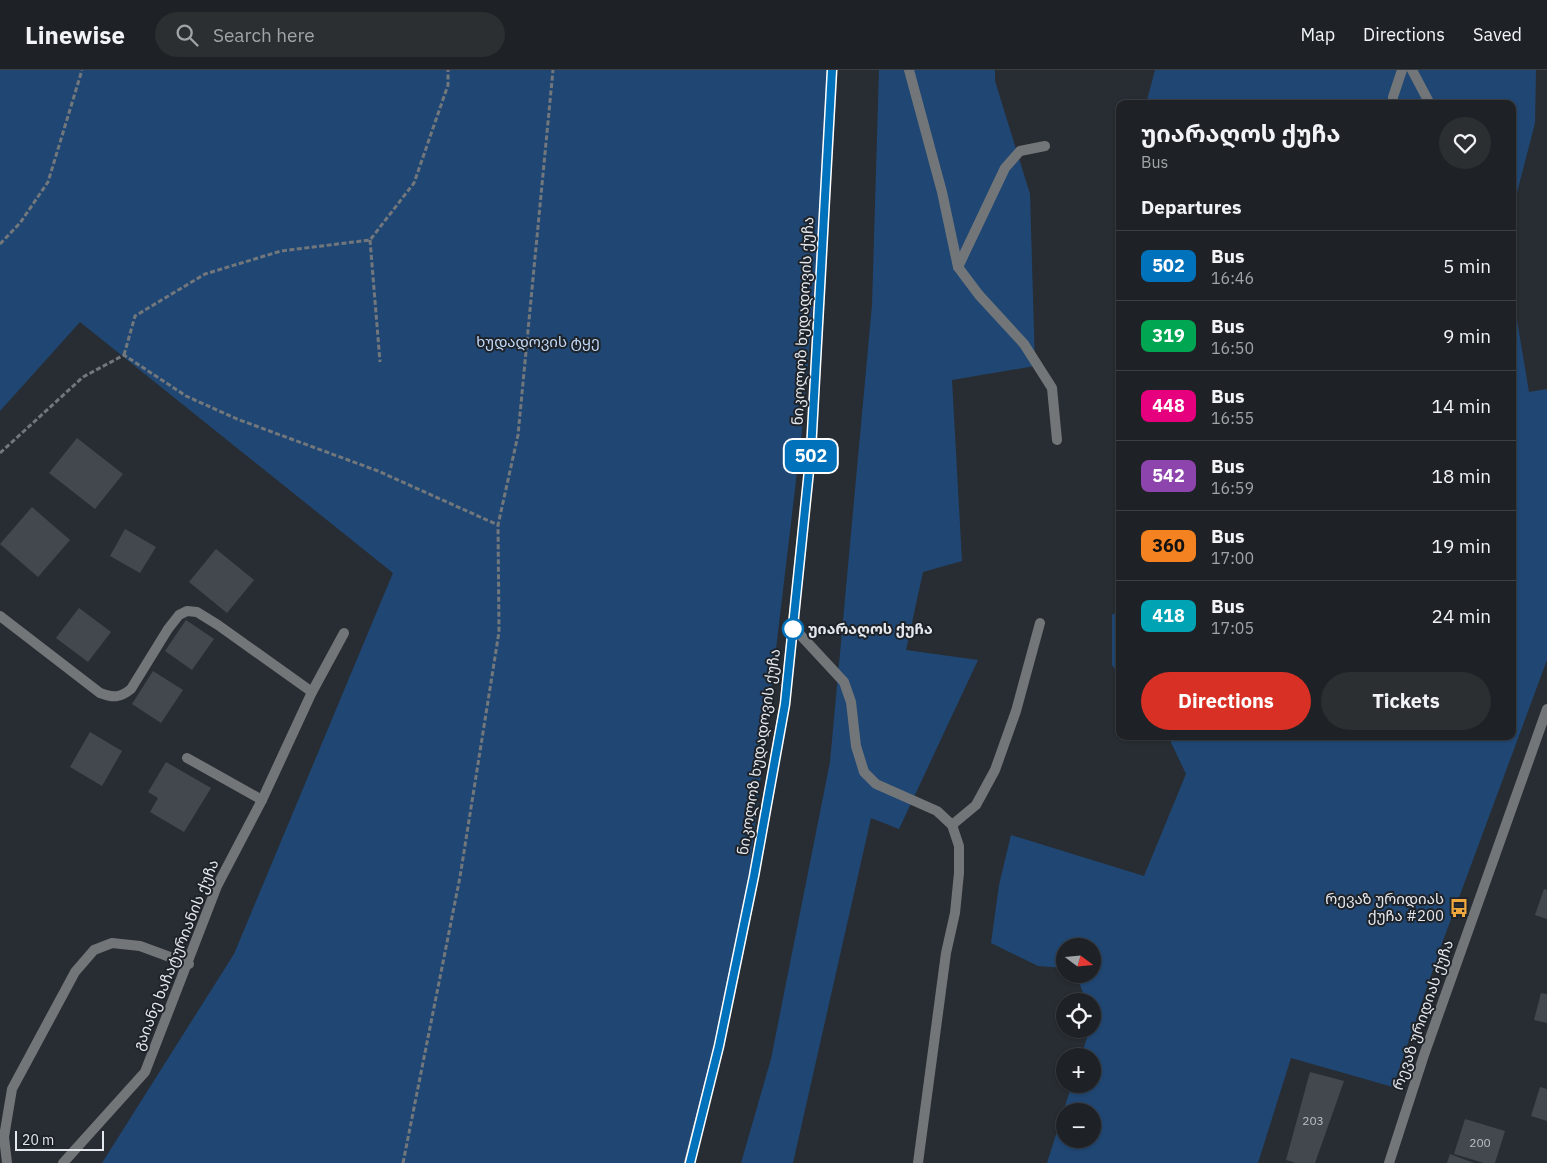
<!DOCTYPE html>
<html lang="en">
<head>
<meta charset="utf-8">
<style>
  body { margin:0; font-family:"IBM Plex Sans","Noto Sans Georgian",sans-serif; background:#2b2f32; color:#f1f3f6; height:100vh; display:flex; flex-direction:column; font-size:19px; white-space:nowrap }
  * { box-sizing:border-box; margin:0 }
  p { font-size:16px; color:#a1a4a7 }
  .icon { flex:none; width:28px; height:28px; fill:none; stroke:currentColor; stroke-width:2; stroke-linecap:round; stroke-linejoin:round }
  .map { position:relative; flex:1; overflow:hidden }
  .details { position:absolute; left:1116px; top:30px; width:400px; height:640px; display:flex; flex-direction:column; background:#1e2226; border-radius:10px; box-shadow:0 1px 4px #0004,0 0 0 1px #3c3f43 }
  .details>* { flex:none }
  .badge { padding:0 10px; border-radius:8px; font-size:18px; line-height:32px }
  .needle { width:32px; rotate:106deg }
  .fabs { position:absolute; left:1056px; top:868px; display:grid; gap:10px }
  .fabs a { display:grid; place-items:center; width:45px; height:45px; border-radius:50%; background:#1e2226; box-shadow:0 1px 4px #0004,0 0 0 1px #3c3f43; font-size:25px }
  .scale { position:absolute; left:15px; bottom:12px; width:89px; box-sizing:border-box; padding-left:5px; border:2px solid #e4e7ec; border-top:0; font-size:14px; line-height:18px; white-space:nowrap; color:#e4e7ec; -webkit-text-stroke:4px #1e2329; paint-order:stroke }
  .map>.badge { position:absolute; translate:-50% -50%; box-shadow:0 0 0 2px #fff }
  h2 { padding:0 25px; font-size:19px; line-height:45px }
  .round { display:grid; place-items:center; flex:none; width:52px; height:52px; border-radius:26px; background:#2b2f32 }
  .overview { display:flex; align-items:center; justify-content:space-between; height:85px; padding:0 25px }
  h1 { font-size:24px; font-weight:700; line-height:38px }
  .primary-button { display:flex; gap:10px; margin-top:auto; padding:10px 25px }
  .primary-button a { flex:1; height:58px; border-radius:30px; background:#d93025; color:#fff; font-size:20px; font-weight:700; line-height:58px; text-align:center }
  .primary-button a+a { background:#2b2f32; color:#f1f3f6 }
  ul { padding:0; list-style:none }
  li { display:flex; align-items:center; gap:15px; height:70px; padding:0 25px; border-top:1px solid #3c3f43 }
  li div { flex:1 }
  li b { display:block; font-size:19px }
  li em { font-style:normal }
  li .badge { min-width:55px; font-weight:700; text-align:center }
  header { display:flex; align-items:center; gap:30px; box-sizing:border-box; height:70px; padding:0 25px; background:#1e2226; border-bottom:1px solid #3c3f43 }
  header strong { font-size:24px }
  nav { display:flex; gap:28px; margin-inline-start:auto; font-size:18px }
  .search { width:350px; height:45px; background:#2b2f32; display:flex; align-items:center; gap:12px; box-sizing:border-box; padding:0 18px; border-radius:28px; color:#a1a4a7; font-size:19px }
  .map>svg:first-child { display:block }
</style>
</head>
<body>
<header>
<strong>Linewise</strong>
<div class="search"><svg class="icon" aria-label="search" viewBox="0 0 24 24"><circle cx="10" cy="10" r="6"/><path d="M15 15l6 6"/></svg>Search here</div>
<nav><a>Map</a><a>Directions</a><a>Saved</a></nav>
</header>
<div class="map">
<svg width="1547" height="1093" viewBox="0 0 1547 1093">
  <rect width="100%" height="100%" fill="#282d33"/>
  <g fill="#204773" fill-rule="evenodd">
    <polygon points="0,0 834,0 802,360 735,924 684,1093 102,1093 234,884 393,503 80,252 0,341"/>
    <polygon points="879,0 995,0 995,11 1030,124 1035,296 952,310 962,491 923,502 906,580 978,590 899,759 871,748 793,1093 741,1093 771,989 830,692 872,235"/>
    <polygon points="1155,0 1536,0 1535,53 1513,138 1512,34 1146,34"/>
    <path d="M1513 226 1529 322 1547 319V590L1441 876 1393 1017 1291 988 1258 1093H1047L1072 1014H1092V986H1081L1090 959H1092V931H1086L1076 904H1092V876H1065V898L1038 896 991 873 999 815 1011 765 1144 806 1186 704 1168 666H1512ZM1092 1041V1069H1065V1041Z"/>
    <polygon points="1120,540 1120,606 1112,595 1112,545"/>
  </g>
  <g fill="#42484e">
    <polygon points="77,368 123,404 95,439 49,403"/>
    <polygon points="32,437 70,470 38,507 0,474"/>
    <polygon points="125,459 156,477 140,503 110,486"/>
    <polygon points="216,479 254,510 227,543 189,512"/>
    <polygon points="79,538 111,562 88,592 56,568"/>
    <polygon points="186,550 214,569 192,600 165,581"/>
    <polygon points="153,601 183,620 161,653 132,634"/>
    <polygon points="90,662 122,681 102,716 70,697"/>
    <polygon points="166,692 211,718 184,762 150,742 158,728 148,722"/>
    <polygon points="1544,819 1547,820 1547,849 1535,845"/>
    <polygon points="1541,923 1547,924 1547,953 1534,950"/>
    <polygon points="1310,1002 1344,1011 1315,1093 1296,1093 1286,1090"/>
    <polygon points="1540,1017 1547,1019 1547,1051 1531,1046"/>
    <polygon points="1465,1049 1505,1061 1495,1093 1484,1093 1454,1084"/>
    <polygon points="1450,1084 1474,1093 1447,1093"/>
  </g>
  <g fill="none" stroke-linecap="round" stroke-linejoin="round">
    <g stroke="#72777c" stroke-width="3" stroke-dasharray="5 2.5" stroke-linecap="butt">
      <polyline points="370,170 380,292"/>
      <polyline points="0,174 20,153 48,112 82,0"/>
      <polyline points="124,285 135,246 205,204 281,181 370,170 414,113 448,15 448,0"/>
      <polyline points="0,383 83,307 124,285 186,326 237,349 378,401 498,455"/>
      <polyline points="403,1093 460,807 499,562 498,455 518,365 553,0"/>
    </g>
    <g stroke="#737679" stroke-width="10">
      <polyline points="1412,0 1430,34"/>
      <polyline points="958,197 1005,98 1020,81 1045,76"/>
      <path d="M0 546 100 623C113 628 120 628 131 619L168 559 179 545 187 541 197 542 218 555 312 622"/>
      <polyline points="187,688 262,730"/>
      <polyline points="952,755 976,735 995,700 1016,641 1040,553"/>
      <polyline points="7,1093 4,1067 12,1019 75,902 94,880 112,873 140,876 189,894"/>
    </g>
    <g stroke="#737679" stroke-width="10">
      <polyline points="909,0 942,122 958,197 979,225 1024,274 1052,318 1057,370"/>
      <polyline points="1393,34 1393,27 1402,0"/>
      <polyline points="793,557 844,612 851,632 856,676 864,702 876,714 937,741 952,755 959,776 959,803 955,843 946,883 918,1093"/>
      <polyline points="63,1093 145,1002 217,816 262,730 312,622 344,563"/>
    </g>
    <polyline stroke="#737679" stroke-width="10" points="1389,1093 1424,985 1547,639"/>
    <polyline stroke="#9b9fa5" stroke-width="10" points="689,1093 719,976 754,806 785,633 811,381 832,0"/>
  </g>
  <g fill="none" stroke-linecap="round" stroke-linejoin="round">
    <g stroke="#fff" stroke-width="11">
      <polyline id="line" points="690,1093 719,976 754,806 785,634 811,381 832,0"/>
    </g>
    <use href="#line" stroke="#0072bc" stroke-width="8"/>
  </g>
  <defs>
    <g id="bus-bare" transform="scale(1.5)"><path d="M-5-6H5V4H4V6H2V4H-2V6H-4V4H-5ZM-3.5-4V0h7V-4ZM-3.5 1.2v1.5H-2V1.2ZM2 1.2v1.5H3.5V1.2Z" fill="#eea73d" stroke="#1e2329" stroke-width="2.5" paint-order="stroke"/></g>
  </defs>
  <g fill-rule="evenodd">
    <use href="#bus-bare" x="1459" y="838"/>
  </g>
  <circle fill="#fff" stroke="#0072bc" stroke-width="2.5" cx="793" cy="559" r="10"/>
  <g text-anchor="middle" stroke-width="4" stroke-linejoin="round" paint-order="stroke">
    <g font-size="12" fill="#bcbfc4">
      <text x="1313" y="1055">203</text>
      <text x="1480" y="1077">200</text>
    </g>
    <g font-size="15" fill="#e4e7ec" stroke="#1e2329">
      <text transform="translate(803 251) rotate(-87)" y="5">ნიკოლოზ ხუდადოვის ქუჩა</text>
      <text transform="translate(759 682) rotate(-81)" y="5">ნიკოლოზ ხუდადოვის ქუჩა</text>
      <text transform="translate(176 885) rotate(-68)" y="5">გაიანე ხაჩატურიანის ქუჩა</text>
      <text transform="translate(1423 945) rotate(-71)" y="5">რევაზ ურიდიას ქუჩა</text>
    </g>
    <g font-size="15" fill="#c1d9f7" stroke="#1e2329">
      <text x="538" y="277">ხუდადოვის ტყე</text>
    </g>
    <g font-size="15" font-weight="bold" fill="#e4e7ec" stroke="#1e2329" text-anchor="start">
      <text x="808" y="564">უიარაღოს ქუჩა</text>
    </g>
    <g font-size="15" fill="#e4e7ec" stroke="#1e2329" text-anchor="end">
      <text x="1444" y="834">რევაზ ურიდიას<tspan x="1444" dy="17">ქუჩა #200</tspan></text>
    </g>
  </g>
</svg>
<div class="fabs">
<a><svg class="needle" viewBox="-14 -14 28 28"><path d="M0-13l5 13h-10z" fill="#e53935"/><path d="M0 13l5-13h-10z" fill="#a1a4a7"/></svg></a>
<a><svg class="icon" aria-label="locate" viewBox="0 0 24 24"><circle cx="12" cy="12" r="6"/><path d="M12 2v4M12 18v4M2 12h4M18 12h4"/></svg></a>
<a>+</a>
<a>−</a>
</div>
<div class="scale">20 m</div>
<b class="badge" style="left:811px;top:386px;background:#0072bc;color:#fff">502</b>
<section class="details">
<div class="overview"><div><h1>უიარაღოს ქუჩა</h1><p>Bus</p></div><a class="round"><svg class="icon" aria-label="heart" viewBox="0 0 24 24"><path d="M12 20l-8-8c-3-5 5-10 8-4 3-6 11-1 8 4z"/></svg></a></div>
<h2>Departures</h2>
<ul>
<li><span class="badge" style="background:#0072bc;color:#fff">502</span><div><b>Bus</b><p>16:46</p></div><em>5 min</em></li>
<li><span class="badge" style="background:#00a651;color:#fff">319</span><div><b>Bus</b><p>16:50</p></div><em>9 min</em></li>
<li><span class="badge" style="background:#e6007e;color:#fff">448</span><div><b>Bus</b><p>16:55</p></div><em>14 min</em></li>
<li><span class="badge" style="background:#8e44ad;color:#fff">542</span><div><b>Bus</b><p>16:59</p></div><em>18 min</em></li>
<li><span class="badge" style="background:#f58220;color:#111">360</span><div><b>Bus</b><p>17:00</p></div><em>19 min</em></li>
<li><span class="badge" style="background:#00a3b4;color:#fff">418</span><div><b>Bus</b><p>17:05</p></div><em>24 min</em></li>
</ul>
<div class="primary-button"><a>Directions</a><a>Tickets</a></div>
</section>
</div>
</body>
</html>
